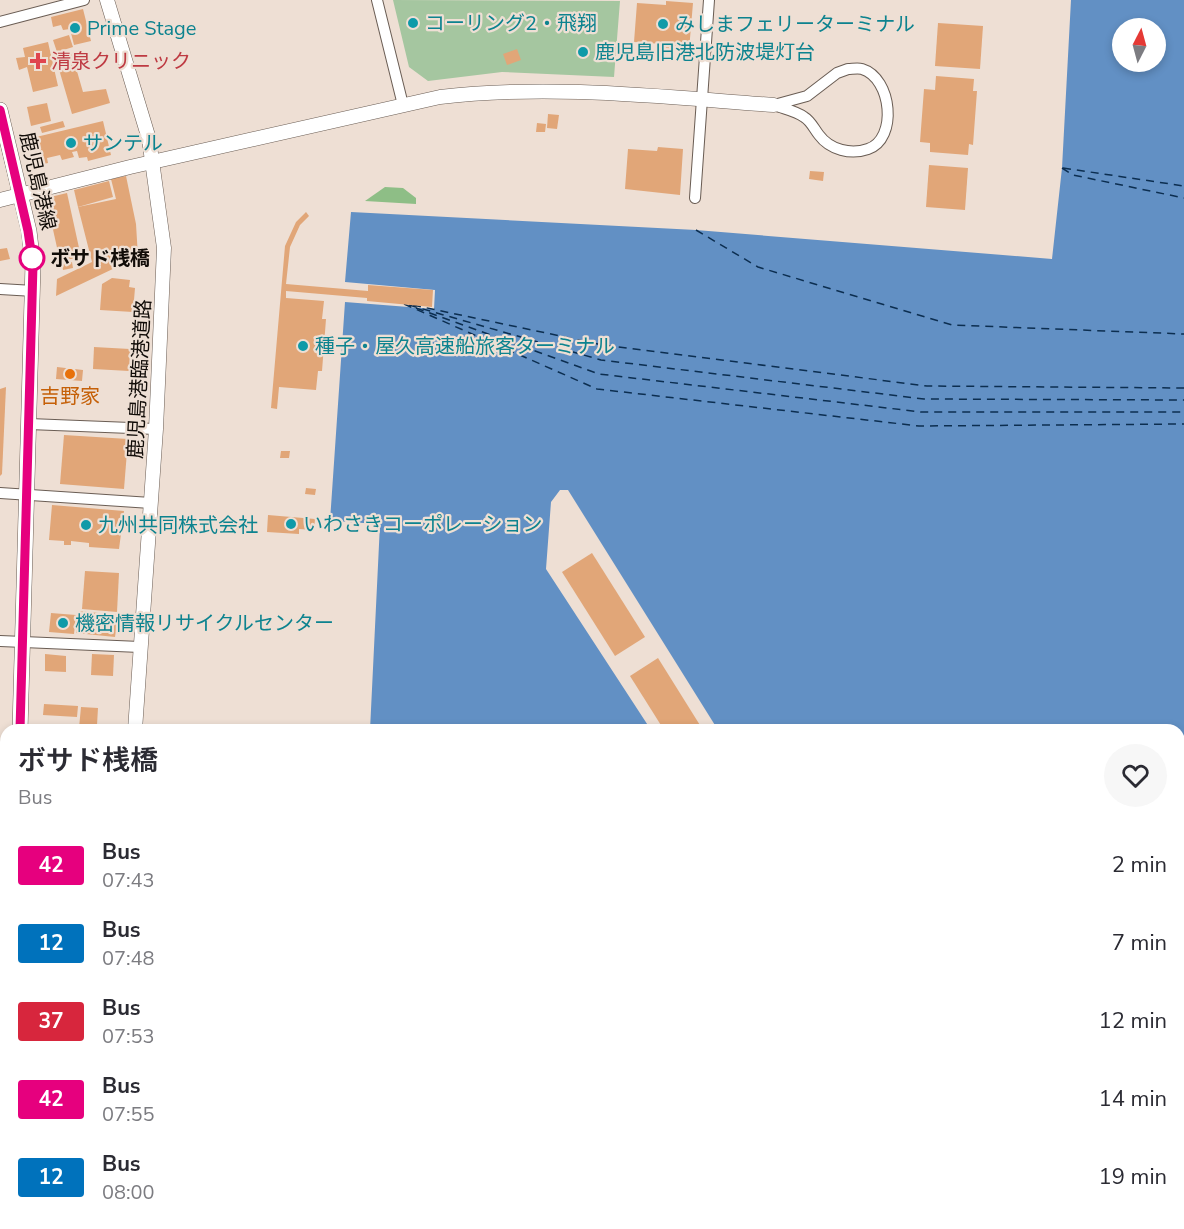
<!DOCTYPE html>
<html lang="en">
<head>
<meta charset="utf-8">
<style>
  body { margin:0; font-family:"Nunito Sans","Noto Sans JP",sans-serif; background:#f7f7f7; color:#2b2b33; height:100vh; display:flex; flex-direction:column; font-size:22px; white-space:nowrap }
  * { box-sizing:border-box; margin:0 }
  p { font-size:20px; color:#7c7c81 }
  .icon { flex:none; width:33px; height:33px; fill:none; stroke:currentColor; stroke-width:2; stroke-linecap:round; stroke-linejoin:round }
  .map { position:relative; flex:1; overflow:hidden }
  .side { position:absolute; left:0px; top:724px; width:1185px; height:506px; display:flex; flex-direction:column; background:#fff; border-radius:18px 18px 0 0; box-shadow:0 3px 9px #0003 }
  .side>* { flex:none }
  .badge { padding:0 12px; border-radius:4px; font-size:21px; line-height:39px }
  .needle { width:39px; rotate:6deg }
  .fabs { position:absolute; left:1112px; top:18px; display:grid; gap:12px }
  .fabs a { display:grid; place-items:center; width:54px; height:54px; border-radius:50%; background:#fff; box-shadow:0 3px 9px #0003; font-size:30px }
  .map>.badge { position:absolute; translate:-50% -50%; box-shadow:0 0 0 3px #fff }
  .round { display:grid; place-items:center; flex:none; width:63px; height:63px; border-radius:32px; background:#f7f7f7 }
  .summary { display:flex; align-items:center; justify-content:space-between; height:102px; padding:0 18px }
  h1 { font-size:28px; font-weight:600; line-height:45px }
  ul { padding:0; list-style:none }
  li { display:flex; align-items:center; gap:18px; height:78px; padding:0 18px }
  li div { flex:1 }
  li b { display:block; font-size:22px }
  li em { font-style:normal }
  li .badge { min-width:66px; font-weight:700; text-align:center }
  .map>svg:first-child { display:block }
</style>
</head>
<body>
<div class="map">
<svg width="1184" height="1229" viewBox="0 0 1184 1229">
  <rect width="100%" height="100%" fill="#eedfd4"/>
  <polygon fill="#a5c6a0" points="393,0 620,1 614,77 502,72 428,81 409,67"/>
  <polygon fill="#8ebe86" points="385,187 403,188 416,198 416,204 365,201"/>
  <g fill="#6290c4" fill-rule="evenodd">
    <path d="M1071 0H1184V1229H1036L1033 1224H1179V730H718L568 490H560L551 502 546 569 651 730H370L380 524 330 521 345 302 434 309 435 290 345 282 351 212 696 230 1052 259 1062 168ZM1122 28H1155V62H1122Z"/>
    <rect x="120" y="1224" width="179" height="5"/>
    <polygon points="524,1224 666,1224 666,1229 540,1229 524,1228"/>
  </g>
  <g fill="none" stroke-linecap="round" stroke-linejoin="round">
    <g stroke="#0c2e50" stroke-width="1.5" stroke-dasharray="8 6" stroke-linecap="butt">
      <polyline points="1062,168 1073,175 1184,198"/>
      <polyline points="1063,168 1184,186"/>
      <polyline points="696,230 758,267 952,325 1184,334"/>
      <polyline points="404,304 597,389 919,426 1184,424"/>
      <polyline points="409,305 601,360 924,399 1184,400"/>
      <polyline points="413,305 603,345 927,386 1184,388"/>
      <polyline points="416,308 599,374 921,412 1184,412"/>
    </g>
  </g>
  <g fill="#e1a678">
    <polygon points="666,1 693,3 689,50 663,48 663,44 634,42 637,3 666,5"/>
    <polygon points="83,9 91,41 74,45 70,29 63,30 61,25 53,27 51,17"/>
    <polygon points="938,23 983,26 980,69 935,66"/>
    <polygon points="69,35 73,47 57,52 53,40"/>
    <polygon points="48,42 58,86 33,92 27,67 19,70 16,58 25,57 23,48"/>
    <polygon points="517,49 521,60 507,65 503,54"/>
    <polygon points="72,54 83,92 106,89 110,103 72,114 56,59"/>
    <polygon points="936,76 974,79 973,91 977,91 973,145 969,144 968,155 930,152 930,143 920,142 924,89 935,90"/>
    <polygon points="47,103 51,121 31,126 27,107"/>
    <polygon points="548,114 559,115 557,129 547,128"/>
    <polygon points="63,121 65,127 42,133 40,127"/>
    <polygon points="103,121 111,155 88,161 87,157 79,158 77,151 72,152 74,157 62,160 60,155 47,158 48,163 39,165 32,138"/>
    <polygon points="537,123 546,124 545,132 536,132"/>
    <polygon points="658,147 683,149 680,195 625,189 628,149 657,151"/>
    <polygon points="929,165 968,168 965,210 926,207"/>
    <polygon points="810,171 824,172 823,181 809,179"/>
    <polygon points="126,176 136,224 138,257 56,296 57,279 92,262 78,207 116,199 111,179"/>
    <polygon points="109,181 113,197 78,207 74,190"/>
    <polygon points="67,193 81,257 60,261 46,198"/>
    <polygon points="306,212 309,216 300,225 290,247 286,284 368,291 368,285 433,290 432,307 367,301 367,298 286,291 286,298 324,301 322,319 326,319 322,371 318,371 316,390 279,387 277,409 271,408 285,246 296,222"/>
    <polygon points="7,248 10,259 0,261 0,249"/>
    <polygon points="72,262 73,268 63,270 62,264"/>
    <polygon points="112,278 130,280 129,287 135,288 133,312 100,310 102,284"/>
    <polygon points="94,347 130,349 129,371 93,369"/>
    <polygon points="57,367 83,370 82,381 56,379"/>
    <polygon points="6,387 2,474 0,476 0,389"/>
    <polygon points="64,435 128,439 124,489 60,484"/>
    <polygon points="281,451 290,451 289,458 280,458"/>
    <polygon points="306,488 316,489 315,495 305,494"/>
    <polygon points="52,505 124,511 119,549 89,547 89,543 71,541 71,545 64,545 64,541 49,540"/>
    <polygon points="268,515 315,519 314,530 299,529 299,534 267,532"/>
    <polygon points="592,553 645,637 615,656 562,572"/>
    <polygon points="85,571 119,573 117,612 82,609"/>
    <polygon points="79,611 118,615 115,637 76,633"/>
    <polygon points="51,613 76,615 74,634 49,632"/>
    <polygon points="45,654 66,656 66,672 45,671"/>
    <polygon points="92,654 114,655 113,676 91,675"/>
    <polygon points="658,658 703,730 664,730 630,676"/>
    <polygon points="44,704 78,706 77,717 43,715"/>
    <polygon points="81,707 98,708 97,725 113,726 113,730 73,730 73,728 79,728"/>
    <rect x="690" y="1224" width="119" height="5"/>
    <rect x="898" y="1224" width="57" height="5"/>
  </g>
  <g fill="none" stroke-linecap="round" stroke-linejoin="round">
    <g stroke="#6a5d54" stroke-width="12">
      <g id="minor">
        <polyline points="377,0 403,105"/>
        <polyline points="0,22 84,0"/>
        <path d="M848 69C852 69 858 68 862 69 892 78 898 139 868 149 851 155 830 150 819 135 814 129 811 121 804 117 796 111 784 109 774 105L807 96 837 73Z"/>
        <polyline points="695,198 709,0"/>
        <polyline points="0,289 34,291"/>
        <polyline points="29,424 156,429"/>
        <polyline points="0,493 151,503"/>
        <polyline points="0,641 140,647"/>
        <polyline points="0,766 6,767"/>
        <polyline points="0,1093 6,1104"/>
        <polyline points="0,1127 6,1124"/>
        <polyline points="325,1229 325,1224"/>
        <polyline points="420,1229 421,1224"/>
        <polyline points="515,1229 516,1224"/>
      </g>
    </g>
    <g stroke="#6a5d54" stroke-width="15">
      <g id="tertiary">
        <polyline points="107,0 149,139 164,248 156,429 135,730"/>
        <path d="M0 200 130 167 440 97C551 84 663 97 774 105"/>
        <polyline points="0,850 6,848"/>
        <polyline points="0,892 6,890"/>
        <polyline points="101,1229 101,1224"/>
      </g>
    </g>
    <g stroke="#6a5d54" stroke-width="16">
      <g id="secondary">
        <polyline points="0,110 29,231 33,265 20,730"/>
        <polyline points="5,1229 6,1187"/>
      </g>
    </g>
    <use href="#minor" stroke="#fff" stroke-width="10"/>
    <use href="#tertiary" stroke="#fff" stroke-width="14"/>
    <use href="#secondary" stroke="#fff" stroke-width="15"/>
  </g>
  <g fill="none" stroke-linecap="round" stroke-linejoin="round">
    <g stroke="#fff" stroke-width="14">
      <polyline id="line" points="0,110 28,231 33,265 20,730"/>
    </g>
    <use href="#line" stroke="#e6007e" stroke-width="9"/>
  </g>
  <g fill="#0f9aa8" stroke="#eedfd4" stroke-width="2">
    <circle cx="413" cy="23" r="6"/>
    <circle cx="663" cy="24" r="6"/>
    <circle cx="75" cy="28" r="6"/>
    <circle cx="583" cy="52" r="6"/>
    <circle cx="71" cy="143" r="6"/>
    <circle cx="303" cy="346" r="6"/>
    <circle cx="291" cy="524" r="6"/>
    <circle cx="86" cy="525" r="6"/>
    <circle cx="63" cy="623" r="6"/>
  </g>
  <path fill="#e0444e" stroke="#eedfd4" stroke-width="2" d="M35 52h6v6h6v6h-6v6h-6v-6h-6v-6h6z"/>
  <circle fill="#fff" stroke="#e6007e" stroke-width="3" cx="32" cy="258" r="12"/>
  <circle fill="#e8710a" stroke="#eedfd4" stroke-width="2" cx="70" cy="374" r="6"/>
  <g text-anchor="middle" stroke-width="4.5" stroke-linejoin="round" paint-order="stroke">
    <g font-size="20" fill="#0d838f" stroke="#eedfd4" text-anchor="start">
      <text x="425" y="30">コーリング2・飛翔</text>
      <text x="675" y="31">みしまフェリーターミナル</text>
      <text x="87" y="35">Prime Stage</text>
      <text x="595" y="59">鹿児島旧港北防波堤灯台</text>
      <text x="83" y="150">サンテル</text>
      <text x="315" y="353">種子・屋久高速船旅客ターミナル</text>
      <text x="303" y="531">いわさきコーポレーション</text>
      <text x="98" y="532">九州共同株式会社</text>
      <text x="75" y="630">機密情報リサイクルセンター</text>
    </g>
    <g font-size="20" fill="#be3a42" stroke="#eedfd4" text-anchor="start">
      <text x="51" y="68">清泉クリニック</text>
    </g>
    <g font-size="20" fill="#110c08" stroke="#eedfd4">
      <text transform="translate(38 181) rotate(77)" y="7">鹿児島港線</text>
      <text transform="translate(139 379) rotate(-87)" y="7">鹿児島港臨港道路</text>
    </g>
    <g font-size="20" font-weight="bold" fill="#110c08" stroke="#eedfd4" text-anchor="start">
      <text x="50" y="265">ボサド桟橋</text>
    </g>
    <g font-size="20" fill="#c56008" stroke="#eedfd4">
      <text x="70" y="403">吉野家</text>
    </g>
  </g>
</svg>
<div class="fabs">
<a><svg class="needle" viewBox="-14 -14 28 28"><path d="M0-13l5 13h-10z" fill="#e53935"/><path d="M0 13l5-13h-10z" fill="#7c7c81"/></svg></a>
</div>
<section class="side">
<div class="summary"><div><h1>ボサド桟橋</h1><p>Bus</p></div><a class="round"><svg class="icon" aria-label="heart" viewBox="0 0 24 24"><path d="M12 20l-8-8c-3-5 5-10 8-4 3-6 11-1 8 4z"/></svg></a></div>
<ul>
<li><span class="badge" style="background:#e6007e;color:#fff">42</span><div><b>Bus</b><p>07:43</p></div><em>2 min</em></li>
<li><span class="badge" style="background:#0072bc;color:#fff">12</span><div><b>Bus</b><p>07:48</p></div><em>7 min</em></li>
<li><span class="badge" style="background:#d7263d;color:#fff">37</span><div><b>Bus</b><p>07:53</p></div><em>12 min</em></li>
<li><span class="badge" style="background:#e6007e;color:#fff">42</span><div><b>Bus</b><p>07:55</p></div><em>14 min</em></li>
<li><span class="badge" style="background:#0072bc;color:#fff">12</span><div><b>Bus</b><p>08:00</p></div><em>19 min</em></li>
</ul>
</section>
</div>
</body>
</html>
